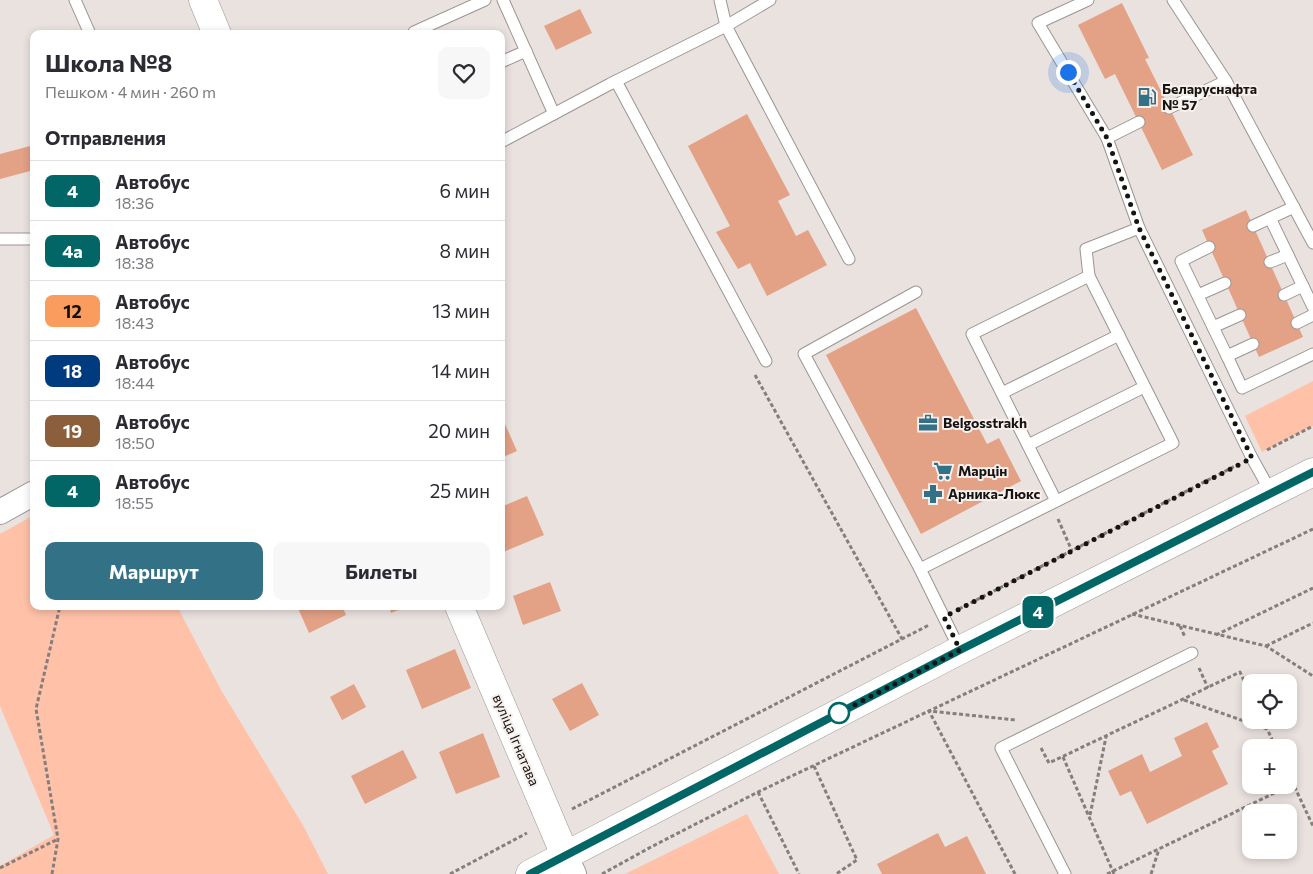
<!DOCTYPE html>
<html lang="ru">
<head>
<meta charset="utf-8">
<style>
  body { margin:0; font-family:Commissioner,sans-serif; background:#f7f7f7; color:#2b2b33; height:100vh; display:flex; flex-direction:column; font-size:19px; white-space:nowrap }
  * { box-sizing:border-box; margin:0 }
  p { font-size:16px; color:#7c7c81 }
  .icon { flex:none; width:28px; height:28px; fill:none; stroke:currentColor; stroke-width:2; stroke-linecap:round; stroke-linejoin:round }
  .map { position:relative; flex:1; overflow:hidden }
  .sheet { position:absolute; left:30px; top:30px; width:475px; height:580px; display:flex; flex-direction:column; background:#fff; border-radius:10px; box-shadow:0 2px 8px #0003 }
  .sheet>* { flex:none }
  .badge { padding:0 10px; border-radius:8px; font-size:18px; line-height:32px }
  .buttons { position:absolute; left:1242px; top:674px; display:grid; gap:10px }
  .buttons a { display:grid; place-items:center; width:55px; height:55px; border-radius:10px; background:#fff; box-shadow:0 2px 8px #0003; font-size:25px }
  .you { position:absolute; width:25px; height:25px; margin:-12px; border:4px solid #fff; border-radius:50%; background:#1a73e8; box-shadow:0 0 0 8px #1a73e833 }
  .map>.badge { position:absolute; translate:-50% -50%; box-shadow:0 0 0 2px #fff }
  h2 { padding:0 15px; font-size:19px; line-height:45px }
  .round { display:grid; place-items:center; flex:none; width:52px; height:52px; border-radius:10px; background:#f7f7f7 }
  .head { display:flex; align-items:center; justify-content:space-between; height:85px; padding:0 15px }
  h1 { font-size:24px; font-weight:700; line-height:38px }
  .button { display:flex; gap:10px; margin-top:auto; padding:10px 15px }
  .button a { flex:1; height:58px; border-radius:10px; background:#327186; color:#fff; font-size:20px; font-weight:700; line-height:58px; text-align:center }
  .button a+a { background:#f7f7f7; color:#2b2b33 }
  ul { padding:0; list-style:none }
  li { display:flex; align-items:center; gap:15px; height:60px; padding:0 15px; border-top:1px solid #e1e1e2 }
  li div { flex:1 }
  li b { display:block; font-size:19px }
  li em { font-style:normal }
  li .badge { min-width:55px; font-weight:700; text-align:center }
  .map>svg:first-child { display:block }
</style>
</head>
<body>
<div class="map">
<svg width="1313" height="874" viewBox="0 0 1313 874">
  <rect width="100%" height="100%" fill="#eae2df"/>
  <g fill="#ffc1a8">
    <polygon points="1313,381 1313,426 1262,452 1245,416"/>
    <polygon points="34,515 34,606 177,606 221,690 304,827 328,874 0,874 0,866 54,835 0,706 0,534"/>
    <polygon points="747,814 779,874 625,874"/>
  </g>
  <g fill="#e3a186">
    <polygon points="1122,3 1149,58 1145,59 1193,155 1162,170 1115,74 1105,79 1078,25"/>
    <polygon points="580,9 592,33 556,50 544,26"/>
    <polygon points="747,114 790,195 778,201 796,236 808,230 827,265 767,296 750,263 738,269 716,232 730,226 688,146"/>
    <polygon points="34,145 34,170 0,179 0,154"/>
    <polygon points="1246,210 1303,337 1259,357 1202,230"/>
    <polygon points="916,308 987,444 999,438 1021,481 921,534 826,355"/>
    <polygon points="501,415 517,451 501,458"/>
    <polygon points="527,496 544,535 501,553 501,507"/>
    <polygon points="550,582 561,611 523,625 513,596"/>
    <polygon points="297,606 342,606 346,615 309,633"/>
    <polygon points="389,606 408,606 391,613"/>
    <polygon points="455,649 471,688 422,709 406,670"/>
    <polygon points="582,683 599,715 570,731 552,699"/>
    <polygon points="354,684 366,707 342,720 330,697"/>
    <polygon points="1207,722 1219,747 1212,751 1228,784 1147,824 1131,791 1120,796 1108,771 1142,754 1150,772 1182,756 1174,738"/>
    <polygon points="483,733 500,777 456,794 439,752"/>
    <polygon points="403,750 417,778 365,804 351,776"/>
    <polygon points="938,833 945,847 967,836 986,874 882,874 877,864"/>
  </g>
  <g fill="none" stroke-linecap="round" stroke-linejoin="round">
    <g stroke="#9c9592" stroke-width="13">
      <g id="lane">
        <polyline points="75,0 90,34"/>
        <polyline points="503,0 554,114"/>
        <polyline points="720,0 726,26 849,259"/>
        <polyline points="1088,0 1038,23 1107,138"/>
        <polyline points="1173,0 1226,81"/>
        <polyline points="415,34 414,32 485,0"/>
        <polyline points="501,62 526,51"/>
        <polyline points="616,81 766,361"/>
        <polyline points="1169,108 1226,81 1313,243"/>
        <polyline points="1139,122 1107,138 1139,228 1252,458 1272,494"/>
        <polyline points="501,142 610,84 726,26 770,0"/>
        <polyline points="1270,218 1313,307"/>
        <polyline points="1253,226 1294,207"/>
        <polyline points="0,239 34,239"/>
        <polyline points="1209,247 1181,261 1227,356 1253,344"/>
        <polyline points="1270,262 1288,255"/>
        <polyline points="916,292 804,354 920,569"/>
        <polyline points="1198,295 1225,283"/>
        <polyline points="1284,295 1303,286"/>
        <polyline points="1297,323 1313,315"/>
        <polyline points="1213,327 1240,315"/>
        <polyline points="1227,356 1242,388 1313,354"/>
        <polyline points="1002,393 1119,335"/>
        <polyline points="1028,445 1144,387"/>
        <polyline points="1056,501 972,334 1089,276"/>
        <polyline points="960,650 920,569 1173,443 1089,276 1086,249 1139,228"/>
        <polyline points="1065,874 1001,748 1192,653"/>
      </g>
    </g>
    <g stroke="#9c9592" stroke-width="26">
      <g id="street">
        <polyline points="0,512 34,493"/>
        <polyline points="565,855 574,874"/>
      </g>
    </g>
    <g stroke="#9c9592" stroke-width="29">
      <g id="secondary">
        <polyline points="203,0 217,34"/>
        <polyline points="459,606 565,855"/>
        <polyline points="530,874 960,650 1313,472"/>
      </g>
    </g>
    <g stroke="#847f7d" stroke-width="3" stroke-dasharray="4 2.5" stroke-linecap="butt">
      <polyline points="755,375 902,639"/>
      <polyline points="1267,450 1313,426"/>
      <polyline points="1058,519 1072,551"/>
      <polyline points="959,609 1237,465"/>
      <polyline points="1132,614 1266,646 1313,676"/>
      <polyline points="1180,626 1185,637"/>
      <polyline points="1216,635 1313,588"/>
      <polyline points="1266,646 1313,623"/>
      <polyline points="1199,668 1208,688"/>
      <polyline points="1184,700 1267,729"/>
      <polyline points="1263,720 1276,748"/>
      <polyline points="1041,748 1049,763 1240,672 1251,696"/>
      <polyline points="1063,757 1114,874"/>
      <polyline points="814,766 857,860 836,874"/>
      <polyline points="1289,775 1313,826"/>
      <polyline points="758,792 799,874"/>
      <polyline points="572,809 929,625"/>
      <polyline points="1090,815 1106,737"/>
      <polyline points="0,868 58,839"/>
      <polyline points="52,874 58,839 36,709 60,606"/>
      <polyline points="450,874 527,833"/>
      <polyline points="602,874 651,847 758,792 1313,529"/>
      <polyline points="1015,874 929,711 1016,720"/>
      <polyline points="1107,874 1293,784"/>
      <polyline points="1151,874 1159,849"/>
    </g>
    <use href="#lane" stroke="#fff" stroke-width="11"/>
    <use href="#street" stroke="#fff" stroke-width="24"/>
    <use href="#secondary" stroke="#fff" stroke-width="28"/>
  </g>
  <g fill="none" stroke-linecap="round" stroke-linejoin="round">
    <g stroke="#fff" stroke-width="11">
      <polyline id="line" points="530,874 960,650 1313,472"/>
    </g>
    <use href="#line" stroke="#026666" stroke-width="8"/>
    <polyline stroke="#161413" stroke-width="5" stroke-dasharray="0 9" points="839,713 960,650 944,617 1252,458 1139,228 1107,138 1068,72"/>
  </g>
  <defs>
    <g id="fuel-bare" transform="scale(1.5)"><path d="M-5.5-6h7V0h2V4h1.3V-2.5L3-4.5l.8-.8L6-3V5H2.5V1h-1V6h-7ZM-4.2-4.7v3.2H.2V-4.7Z" fill="#327186" stroke="#f7efec" stroke-width="2.5" paint-order="stroke"/></g>
    <g id="office-bare" transform="scale(1.5)"><path d="M-6-3h4V-5.5h4V-3h4V5H-6ZM-1-4.5V-3h2v-1.5ZM-6 0V1H6V0Z" fill="#327186" stroke="#f7efec" stroke-width="2.5" paint-order="stroke"/></g>
    <g id="supermarket-bare" transform="scale(1.5)"><path d="M-6-5.5h2.5l.6 2H6L4.5 2H-2.5L-4.4-4H-6ZM-1.5 3.2a1.3 1.3 0 1 0 .1 0ZM3 3.2a1.3 1.3 0 1 0 .1 0Z" fill="#327186" stroke="#f7efec" stroke-width="2.5" paint-order="stroke"/></g>
    <g id="pharmacy-bare" transform="scale(1.5)"><path d="M-2-6h4v4h4v4h-4v4h-4v-4h-4v-4h4Z" fill="#327186" stroke="#f7efec" stroke-width="2.5" paint-order="stroke"/></g>
  </defs>
  <g fill-rule="evenodd">
    <use href="#fuel-bare" x="1147" y="97"/>
    <use href="#office-bare" x="928" y="423"/>
    <use href="#supermarket-bare" x="943" y="471"/>
    <use href="#pharmacy-bare" x="933" y="494"/>
  </g>
  <circle fill="#fff" stroke="#026666" stroke-width="2.5" cx="839" cy="713" r="10"/>
  <g text-anchor="middle" stroke-width="4" stroke-linejoin="round" paint-order="stroke">
    <g font-size="14" font-weight="bold" fill="#161413" stroke="#f7efec" text-anchor="start">
      <text x="1162" y="94">Беларуснафта<tspan x="1162" dy="16">№ 57</tspan></text>
      <text x="943" y="428">Belgosstrakh</text>
      <text x="958" y="476">Марцін</text>
      <text x="948" y="499">Арника-Люкс</text>
    </g>
    <g font-size="14" fill="#161413" stroke="#f7efec">
      <text transform="translate(516 740) rotate(67)" y="5">вуліца Ігнатава</text>
    </g>
  </g>
</svg>
<div class="buttons">
<a><svg class="icon" aria-label="locate" viewBox="0 0 24 24"><circle cx="12" cy="12" r="6"/><path d="M12 2v4M12 18v4M2 12h4M18 12h4"/></svg></a>
<a>+</a>
<a>−</a>
</div>
<div class="you" style="left:1068px;top:72px"></div>
<b class="badge" style="left:1038px;top:612px;background:#026666;color:#fff">4</b>
<section class="sheet">
<div class="head"><div><h1>Школа №8</h1><p>Пешком · 4 мин · 260 m</p></div><a class="round"><svg class="icon" aria-label="heart" viewBox="0 0 24 24"><path d="M12 20l-8-8c-3-5 5-10 8-4 3-6 11-1 8 4z"/></svg></a></div>
<h2>Отправления</h2>
<ul>
<li><span class="badge" style="background:#026666;color:#fff">4</span><div><b>Автобус</b><p>18:36</p></div><em>6 мин</em></li>
<li><span class="badge" style="background:#026666;color:#fff">4а</span><div><b>Автобус</b><p>18:38</p></div><em>8 мин</em></li>
<li><span class="badge" style="background:#fa9c5e;color:#111">12</span><div><b>Автобус</b><p>18:43</p></div><em>13 мин</em></li>
<li><span class="badge" style="background:#003b80;color:#fff">18</span><div><b>Автобус</b><p>18:44</p></div><em>14 мин</em></li>
<li><span class="badge" style="background:#8b5e3c;color:#fff">19</span><div><b>Автобус</b><p>18:50</p></div><em>20 мин</em></li>
<li><span class="badge" style="background:#026666;color:#fff">4</span><div><b>Автобус</b><p>18:55</p></div><em>25 мин</em></li>
</ul>
<div class="button"><a>Маршрут</a><a>Билеты</a></div>
</section>
</div>
</body>
</html>
